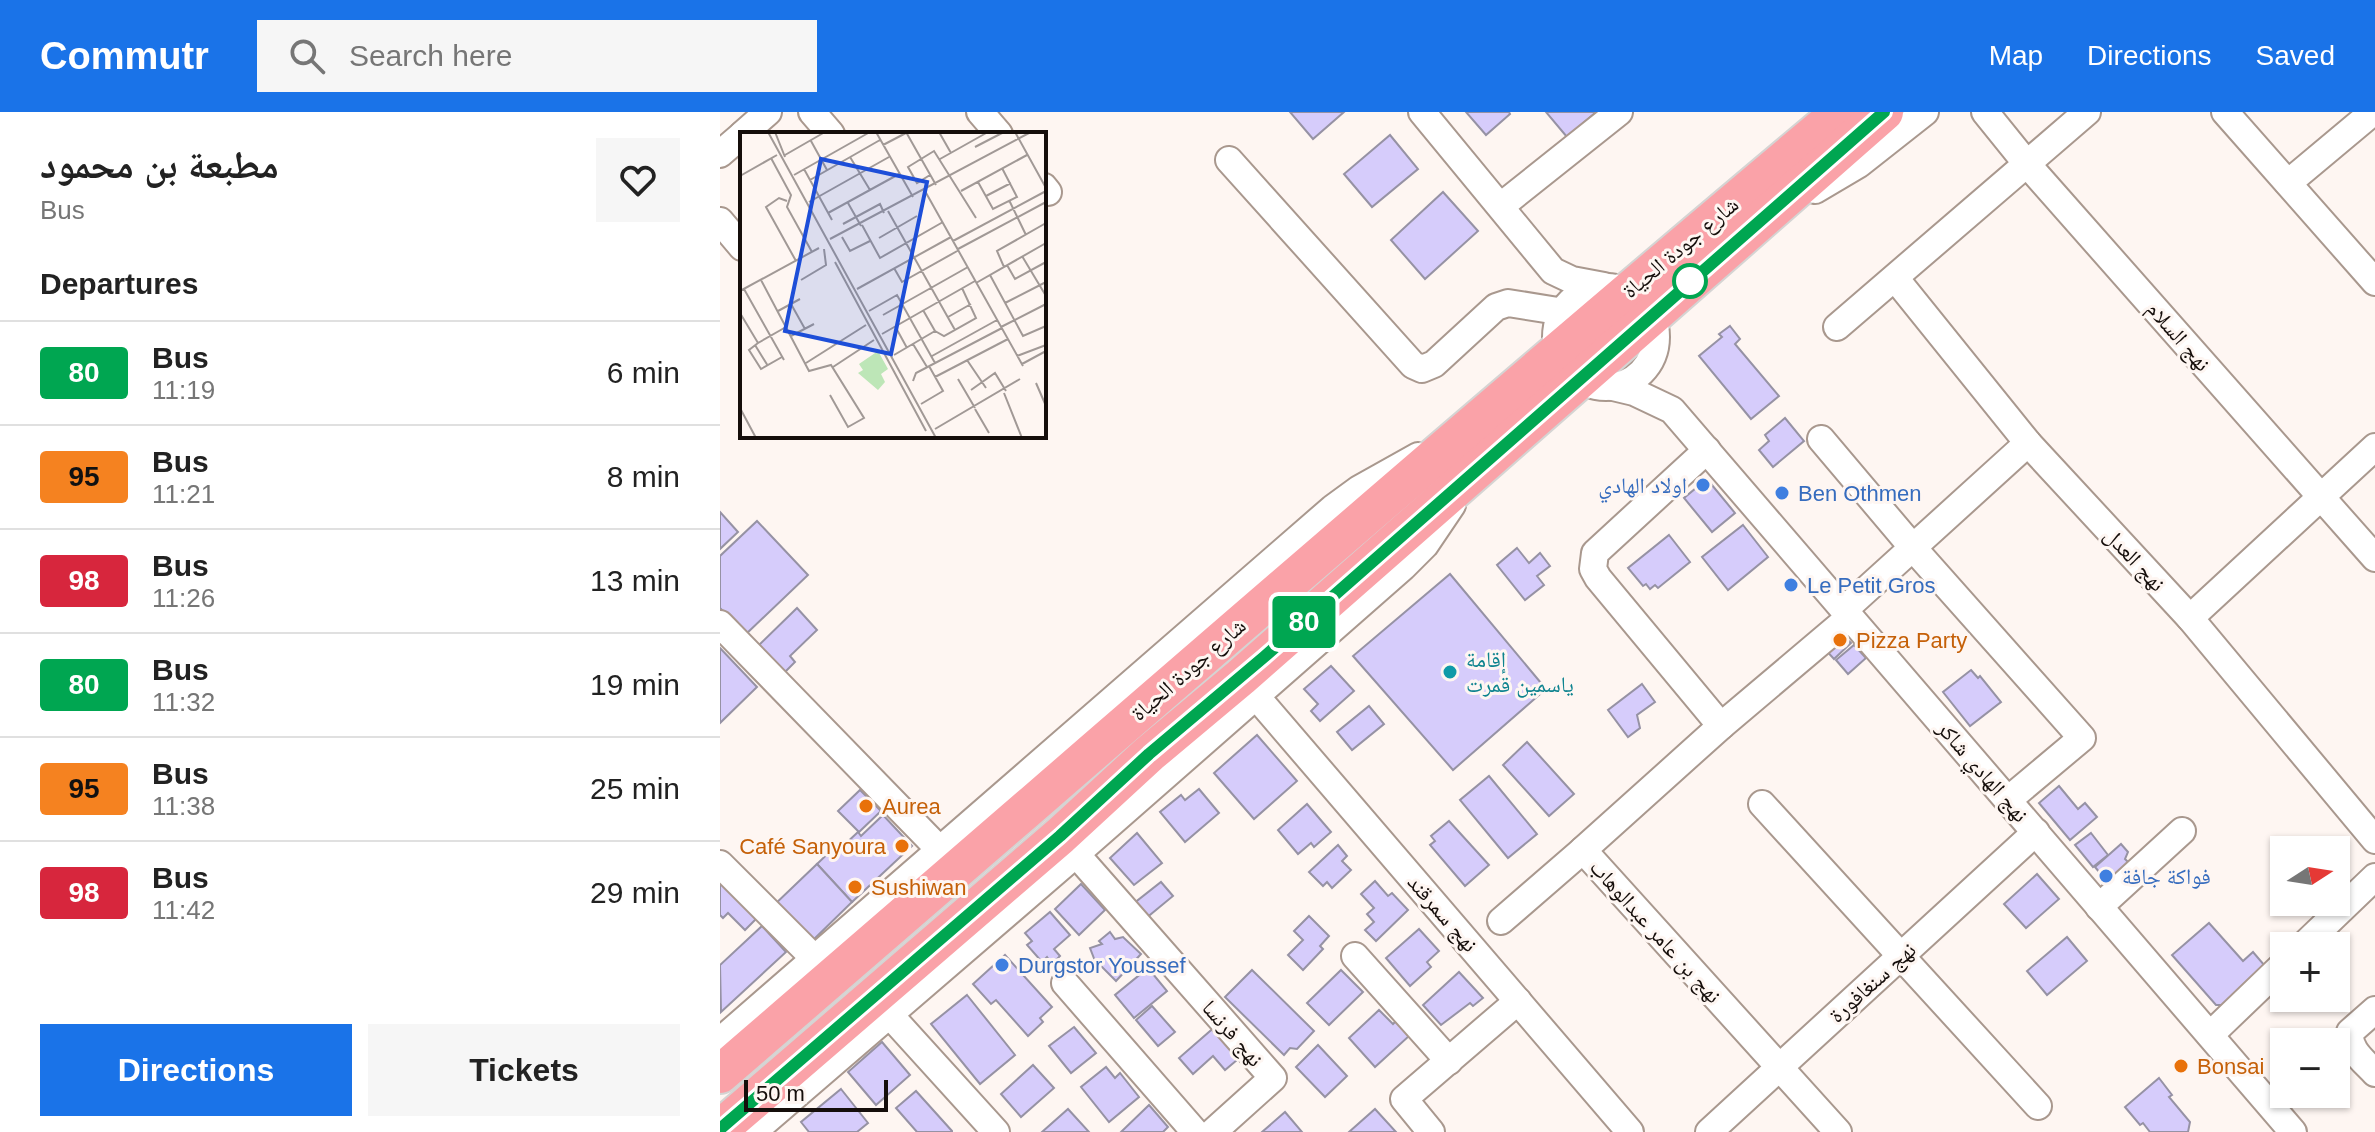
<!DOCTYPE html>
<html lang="en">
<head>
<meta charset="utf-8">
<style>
  body { margin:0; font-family:Helvetica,"Noto Naskh Arabic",sans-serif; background:#f6f6f6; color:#222; height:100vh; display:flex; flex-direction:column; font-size:30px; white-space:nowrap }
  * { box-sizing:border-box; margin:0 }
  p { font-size:26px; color:#767676 }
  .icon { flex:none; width:44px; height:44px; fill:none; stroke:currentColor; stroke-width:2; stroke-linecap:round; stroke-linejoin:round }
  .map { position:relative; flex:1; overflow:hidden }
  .details { display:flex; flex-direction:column; background:#fff; width:720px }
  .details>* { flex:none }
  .badge { padding:0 16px; border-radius:6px; font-size:28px; line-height:52px }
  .needle { width:52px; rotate:78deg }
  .buttons { position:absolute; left:1550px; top:724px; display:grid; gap:16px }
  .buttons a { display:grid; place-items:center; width:80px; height:80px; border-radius:0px; background:#fff; box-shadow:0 2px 6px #0004; font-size:40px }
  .scale { position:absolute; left:24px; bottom:20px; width:144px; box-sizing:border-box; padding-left:8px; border:4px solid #150e0b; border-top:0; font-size:22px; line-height:28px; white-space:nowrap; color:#150e0b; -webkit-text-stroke:6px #fef6f2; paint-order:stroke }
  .map>.badge { position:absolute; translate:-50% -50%; box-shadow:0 0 0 4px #fff }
  h2 { padding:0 40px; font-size:30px; line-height:72px }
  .round { display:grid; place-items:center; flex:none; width:84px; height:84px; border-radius:0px; background:#f6f6f6 }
  .headline { display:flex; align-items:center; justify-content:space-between; height:136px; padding:0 40px }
  h1 { font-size:38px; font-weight:700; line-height:60px }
  .button { display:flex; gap:16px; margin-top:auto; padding:16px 40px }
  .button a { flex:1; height:92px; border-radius:0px; background:#1a73e8; color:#fff; font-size:32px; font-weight:700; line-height:92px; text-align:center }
  .button a+a { background:#f6f6f6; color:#222 }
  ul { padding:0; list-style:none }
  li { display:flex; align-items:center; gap:24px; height:104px; padding:0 40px; border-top:2px solid #e0e0e0 }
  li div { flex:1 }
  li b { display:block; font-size:30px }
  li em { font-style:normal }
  li .badge { min-width:88px; font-weight:700; text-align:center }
  header { display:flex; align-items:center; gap:48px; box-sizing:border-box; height:112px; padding:0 40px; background:#1a73e8; color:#fff }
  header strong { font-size:38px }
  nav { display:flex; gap:44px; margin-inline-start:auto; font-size:28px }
  .search { width:560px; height:72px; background:#f6f6f6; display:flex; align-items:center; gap:20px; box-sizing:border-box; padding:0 28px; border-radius:0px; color:#767676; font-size:30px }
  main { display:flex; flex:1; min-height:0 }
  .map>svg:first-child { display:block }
</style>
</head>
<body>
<header>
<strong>Commutr</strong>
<div class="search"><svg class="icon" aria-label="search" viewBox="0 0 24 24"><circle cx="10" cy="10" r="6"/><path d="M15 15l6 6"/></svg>Search here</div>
<nav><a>Map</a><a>Directions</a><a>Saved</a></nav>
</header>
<main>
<section class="details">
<div class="headline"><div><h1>مطبعة بن محمود</h1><p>Bus</p></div><a class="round"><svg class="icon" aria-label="heart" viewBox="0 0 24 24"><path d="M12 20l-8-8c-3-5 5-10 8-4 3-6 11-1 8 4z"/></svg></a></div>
<h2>Departures</h2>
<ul>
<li><span class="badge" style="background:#00a651;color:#fff">80</span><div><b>Bus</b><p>11:19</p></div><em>6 min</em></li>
<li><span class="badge" style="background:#f58220;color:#111">95</span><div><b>Bus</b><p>11:21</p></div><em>8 min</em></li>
<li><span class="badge" style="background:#d7263d;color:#fff">98</span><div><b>Bus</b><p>11:26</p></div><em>13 min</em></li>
<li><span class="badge" style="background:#00a651;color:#fff">80</span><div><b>Bus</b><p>11:32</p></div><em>19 min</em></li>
<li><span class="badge" style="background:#f58220;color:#111">95</span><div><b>Bus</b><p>11:38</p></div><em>25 min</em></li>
<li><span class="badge" style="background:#d7263d;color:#fff">98</span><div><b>Bus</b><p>11:42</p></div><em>29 min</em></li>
</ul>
<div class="button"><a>Directions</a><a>Tickets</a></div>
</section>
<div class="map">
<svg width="1655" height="1020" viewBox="0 0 1655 1020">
  <rect width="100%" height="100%" fill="#fef6f2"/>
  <g fill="#d6ccfb" stroke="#9692a4" stroke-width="2">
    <polygon points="570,0 624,0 593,27"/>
    <polygon points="746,0 789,0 790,2 766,23"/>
    <polygon points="826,0 874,0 875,1 847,25"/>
    <polygon points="670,23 698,57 652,95 624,62"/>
    <polygon points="723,80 758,119 705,167 671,128"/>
    <polygon points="1010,214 1020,227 1015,232 1059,284 1031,307 979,244 1002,225 999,222"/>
    <polygon points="1065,306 1084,329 1053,355 1039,338 1049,329 1045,323"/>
    <polygon points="987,367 1015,401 992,420 964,386"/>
    <polygon points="0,400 18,420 0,437"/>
    <polygon points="37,409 88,463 25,523 0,496 0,444"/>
    <polygon points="1023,413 1048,445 1008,478 982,445"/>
    <polygon points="949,423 970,450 938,476 935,473 930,477 926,472 923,474 908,456"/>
    <polygon points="797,436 809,451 820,441 830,454 817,464 824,473 805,488 777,453"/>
    <polygon points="730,462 826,577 733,658 633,544"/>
    <polygon points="77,496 97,518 70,544 75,550 64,561 38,534"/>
    <polygon points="1126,526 1131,531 1114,547 1103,535"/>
    <polygon points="1134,533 1146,546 1128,562 1116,548"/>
    <polygon points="0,536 37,575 0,611"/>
    <polygon points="611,554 634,579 600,609 591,599 598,592 584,577"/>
    <polygon points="1251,558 1258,566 1260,564 1281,590 1250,614 1223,580"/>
    <polygon points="922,572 935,590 917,603 920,616 908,625 888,598"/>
    <polygon points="649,594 664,612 632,638 617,620"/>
    <polygon points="537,623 577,669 534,707 494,661"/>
    <polygon points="807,630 854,682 829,704 783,653"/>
    <polygon points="769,664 817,722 788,746 740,688"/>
    <polygon points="1339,674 1358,697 1365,691 1377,705 1350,728 1319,691"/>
    <polygon points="479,677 499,701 465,730 440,700 461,683 465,688"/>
    <polygon points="140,678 161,699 139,720 118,699"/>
    <polygon points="587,692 611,720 594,735 591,731 578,742 558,718"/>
    <polygon points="163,703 192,734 132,790 97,752 119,731 122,735 138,720 141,724"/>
    <polygon points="729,709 769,753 745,774 710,733 715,729 711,724"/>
    <polygon points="417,721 442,751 414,773 390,746"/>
    <polygon points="1371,721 1388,743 1373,755 1355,733"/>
    <polygon points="1401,732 1408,740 1405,747 1410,752 1394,778 1375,755"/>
    <polygon points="618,733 627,744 622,749 631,758 612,776 607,770 603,774 589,760"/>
    <polygon points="97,752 132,790 88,833 52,795"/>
    <polygon points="1317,762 1339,787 1306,816 1284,792"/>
    <polygon points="655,769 668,784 672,781 688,798 656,829 645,818 654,810 647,802 654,796 641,782"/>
    <polygon points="0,770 36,807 25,818 8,801 3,806 0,803"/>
    <polygon points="441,770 453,784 425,807 413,792"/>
    <polygon points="361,772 385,798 359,823 335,797"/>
    <polygon points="330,800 350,823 334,837 340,844 332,852 327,845 322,850 307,833 312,829 305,821"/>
    <polygon points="589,804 609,824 600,834 603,837 583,858 568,843 583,828 574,819"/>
    <polygon points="1489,811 1523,849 1533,840 1551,861 1509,893 1496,893 1452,843"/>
    <polygon points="42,814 66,840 1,900 0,853"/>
    <polygon points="699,817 719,839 707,850 711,855 690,874 666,846"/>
    <polygon points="390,820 395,827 403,825 421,842 396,869 381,854 382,848 375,849 370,836 382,832 379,829"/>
    <polygon points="1347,825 1367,849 1327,883 1307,859"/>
    <polygon points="285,843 332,895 320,906 323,910 308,924 276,888 271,892 253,872"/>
    <polygon points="428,856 447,879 414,906 395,883"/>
    <polygon points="532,858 594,919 577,937 570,936 564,943 505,885"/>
    <polygon points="621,858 643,880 609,913 587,891"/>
    <polygon points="739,860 763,886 753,894 750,891 721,913 703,893"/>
    <polygon points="247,883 295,943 260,972 211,912"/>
    <polygon points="432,894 455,920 438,934 416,908"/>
    <polygon points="659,898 673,912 676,909 689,924 655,955 629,926"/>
    <polygon points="497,913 523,943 505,958 493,944 473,962 459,946"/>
    <polygon points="354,915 376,941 351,961 329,934"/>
    <polygon points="162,930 190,963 156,993 128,960"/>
    <polygon points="598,933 627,964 605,985 576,955"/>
    <polygon points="313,953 334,976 301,1005 281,982"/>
    <polygon points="386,955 395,966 400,961 419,985 389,1010 361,975"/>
    <polygon points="1439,966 1452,983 1449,985 1470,1010 1468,1020 1430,1020 1423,1011 1420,1013 1405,995"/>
    <polygon points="121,977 148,1011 137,1020 89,1020 81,1010"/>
    <polygon points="196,979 232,1019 232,1020 197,1020 176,996"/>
    <polygon points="429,993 448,1015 443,1020 401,1020"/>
    <polygon points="348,997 369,1020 322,1020"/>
    <polygon points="655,997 676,1020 629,1020"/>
    <polygon points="565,1000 582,1020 542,1020"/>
  </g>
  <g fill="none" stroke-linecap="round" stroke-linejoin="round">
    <g stroke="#a9988e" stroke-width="30">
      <g id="minor">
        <polyline points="92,0 111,22"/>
        <polyline points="260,0 279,22"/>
        <polyline points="702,0 833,159 852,168 884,174"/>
        <polyline points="1265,0 1307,52 1655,446"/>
        <polyline points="1505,0 1655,170"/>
        <polyline points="23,22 48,0"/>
        <polyline points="0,42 22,23"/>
        <polyline points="509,48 693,253 702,257 714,252 776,195 788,191 838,199"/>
        <polyline points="1568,71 1653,0"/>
        <polyline points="324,75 328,80"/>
        <polyline points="1095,78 1139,52 1205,0"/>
        <polyline points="781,94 899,0"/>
        <polyline points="0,109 22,135"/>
        <polyline points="1175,166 1308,331 1470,506 1655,728"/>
        <circle cx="886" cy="225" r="50"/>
        <polyline points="1117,215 1367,0"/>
        <polyline points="893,275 914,280 952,298 1573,1020"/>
        <polyline points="1101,327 1194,437 1362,626 1288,688"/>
        <polyline points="987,338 875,441 873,457 878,466 1001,614"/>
        <polyline points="1124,498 1308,331"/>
        <polyline points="1470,506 1655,335"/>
        <polyline points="0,512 220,738"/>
        <polyline points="535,583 910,1020"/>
        <polyline points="1042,692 1318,994"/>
        <polyline points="356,742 553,966 493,1020"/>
        <polyline points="0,752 94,846"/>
        <polyline points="1379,795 1462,719"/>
        <polyline points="781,809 863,738"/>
        <polyline points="1583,834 1655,765"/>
        <polyline points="635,844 729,949"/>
        <polyline points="345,871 475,1020"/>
        <path d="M1655 898 1630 920C1628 938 1644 949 1655 961"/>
        <polyline points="168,901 276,1020"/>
        <polyline points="1490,923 1564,852"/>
        <polyline points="0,929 613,396 639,377 698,344"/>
        <polyline points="33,1020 356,742 683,455 705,433 732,393"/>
        <polyline points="711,1020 684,987 798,889"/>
        <polyline points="989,1020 1316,720"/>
        <polyline points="1118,1020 863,738 1001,614 1130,505"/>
      </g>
    </g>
    <g stroke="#d5d4d3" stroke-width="42">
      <g id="highway">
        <path d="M0 962C373 641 744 316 1121 0"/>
        <polyline points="0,1017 340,724 429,642 521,565 1164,0"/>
      </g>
    </g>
    <use href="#minor" stroke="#fff" stroke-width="26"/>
    <use href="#highway" stroke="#faa2a8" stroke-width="38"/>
  </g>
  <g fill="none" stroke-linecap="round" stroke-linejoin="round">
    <g stroke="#fff" stroke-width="18">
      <polyline id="line" points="0,1017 340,724 429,642 544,545 1164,0"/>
    </g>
    <use href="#line" stroke="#00a651" stroke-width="12"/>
  </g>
  <circle fill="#fff" stroke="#00a651" stroke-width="4" cx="970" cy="169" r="16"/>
  <g fill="#3f7fe0" stroke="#fef6f2" stroke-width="3">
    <circle cx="983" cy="373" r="8"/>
    <circle cx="1062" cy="381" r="8"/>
    <circle cx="1071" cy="473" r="8"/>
    <circle cx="1386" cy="764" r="8"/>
    <circle cx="282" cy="853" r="8"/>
  </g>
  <g fill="#e8710a" stroke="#fef6f2" stroke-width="3">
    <circle cx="1120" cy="528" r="8"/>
    <circle cx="146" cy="694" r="8"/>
    <circle cx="182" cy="734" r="8"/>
    <circle cx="135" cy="775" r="8"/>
    <circle cx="1461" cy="954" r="8"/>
  </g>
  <circle fill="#0f9aa8" stroke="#fef6f2" stroke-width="3" cx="730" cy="560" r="8"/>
  <g text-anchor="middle" stroke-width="6" stroke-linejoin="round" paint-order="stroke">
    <g font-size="22" fill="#150e0b" stroke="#fef6f2">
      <text transform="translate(960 135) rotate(-40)" y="8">شارع جودة الحياة</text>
      <text transform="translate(1459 224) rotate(49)" y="8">نهج السلام</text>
      <text transform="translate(1415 447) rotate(47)" y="8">نهج العدل</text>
      <text transform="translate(468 557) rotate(-41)" y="8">شارع جودة الحياة</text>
      <text transform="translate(1263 659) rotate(49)" y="8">نهج الهادي شاكر</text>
      <text transform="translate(723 801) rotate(49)" y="8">نهج سمرقند</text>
      <text transform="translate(936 819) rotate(48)" y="8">نهج بن عامر عبدالوهاب</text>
      <text transform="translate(1152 870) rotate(-42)" y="8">نهج سنغافورة</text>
      <text transform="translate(513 921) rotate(49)" y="8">نهج فرنسا</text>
    </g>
    <g font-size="22" fill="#366cbe" stroke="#fef6f2" text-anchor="start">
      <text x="967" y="381" text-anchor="end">اولاد الهادي</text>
      <text x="1078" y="389">Ben Othmen</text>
      <text x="1087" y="481">Le Petit Gros</text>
      <text x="1402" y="772">فواكة جافة</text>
      <text x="298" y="861">Durgstor Youssef</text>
    </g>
    <g font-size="22" fill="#c56008" stroke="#fef6f2" text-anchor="start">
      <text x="1136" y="536">Pizza Party</text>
      <text x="162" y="702">Aurea</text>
      <text x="166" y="742" text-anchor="end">Café Sanyoura</text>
      <text x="151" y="783">Sushiwan</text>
      <text x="1477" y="962">Bonsai</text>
    </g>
    <g font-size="22" fill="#0d838f" stroke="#fef6f2" text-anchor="start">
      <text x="746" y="555">إقامة<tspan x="746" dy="25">ياسمين قمرت</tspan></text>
    </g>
  </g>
  <g transform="translate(20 20)">
    <rect width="306" height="306" fill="#fef6f2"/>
    <path d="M138 219 148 237 141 242 145 250 138 258 118 241 123 238 119 232Z" fill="#bde6b7"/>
    <path fill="none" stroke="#a19996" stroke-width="2" d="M28 0 196 306M35 0 45 25M136 0 173 65M166 0 196 53M199 0 211 21M275 0 306 56M71 9 87 38M143 13 166 1M235 15 264 0M45 23 85 0M110 25 130 58M31 26 51 63 47 75 72 120M200 27 248 0M64 37 92 88M54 43 130 0M190 43 177 51 168 35 194 19 236 86M0 44 37 23M70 48 140 8M238 50 253 77 277 65 262 36M185 59 283 234M221 59 287 23M246 64 271 51M269 68 286 103M47 69 39 66 26 75 56 129M69 70 149 25M108 71 121 94M148 79 215 198M88 81 159 42M103 92 140 72 144 81M122 93 140 126 203 90M102 105 110 119 130 109M139 106 177 84M90 107 291 0M213 109 306 59M218 117 306 70M282 124 306 164M95 130 186 299M267 133 275 147 306 130M264 135 257 119 306 91M154 136 162 150 219 118M250 143 283 204 306 194M21 148 69 239 91 233 124 286 108 295 90 263M61 148 86 133 84 117M236 151 306 111M4 157 44 228M117 157 211 105M0 159 79 116M265 171 306 150M51 172 65 197M183 178 195 199M38 179 60 167M129 179 157 163 195 231M0 181 18 211 46 195M143 183 228 135M208 185 231 172M155 194 167 216M261 195 306 172M195 199 204 204 236 186 222 156M142 202 235 149M51 204 74 192M18 211 9 218 21 237 42 225M173 212 187 235M15 213 28 234M154 223 195 199M192 224 257 188M277 224 306 213M227 228 246 256M66 231 126 193M282 232 306 219M93 235 134 208M195 245 268 207M218 247 235 276M173 249 176 241 262 196M296 251 306 274M231 258 255 241 266 259M264 261 282 306M181 272 203 259 189 234M0 276 16 306M235 277 249 301M195 297 280 247"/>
    <path fill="#1d4ed8" fill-opacity="0.15" stroke="#1d4ed8" stroke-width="4" d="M81 27 187 50 151 222 45 199Z"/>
    <rect width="306" height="306" fill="none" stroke="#150e0b" stroke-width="4"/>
  </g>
</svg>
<div class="buttons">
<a><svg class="needle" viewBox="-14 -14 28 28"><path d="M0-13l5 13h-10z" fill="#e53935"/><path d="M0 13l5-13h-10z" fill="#767676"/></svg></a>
<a>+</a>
<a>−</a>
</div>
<div class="scale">50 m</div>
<b class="badge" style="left:584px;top:510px;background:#00a651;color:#fff">80</b>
</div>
</main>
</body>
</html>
